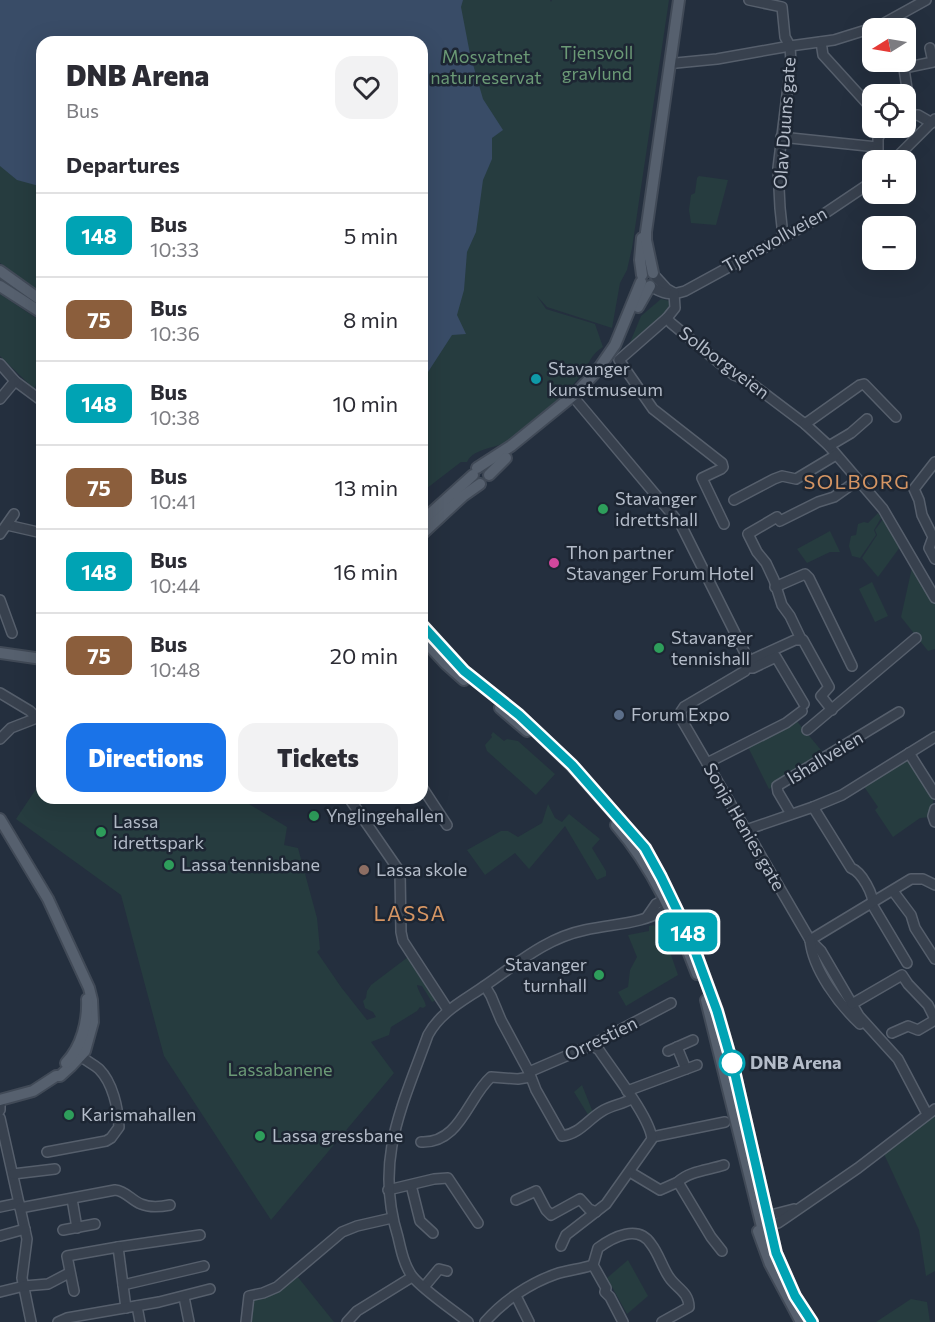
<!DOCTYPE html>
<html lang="en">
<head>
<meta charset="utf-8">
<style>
  body { margin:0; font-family:Commissioner,sans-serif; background:#f2f2f3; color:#2b2b33; height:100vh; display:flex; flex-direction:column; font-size:22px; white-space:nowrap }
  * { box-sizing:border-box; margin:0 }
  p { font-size:20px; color:#7c7c81 }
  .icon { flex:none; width:33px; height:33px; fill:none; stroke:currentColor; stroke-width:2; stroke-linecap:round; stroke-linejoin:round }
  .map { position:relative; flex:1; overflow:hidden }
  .panel { position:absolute; left:36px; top:36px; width:392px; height:768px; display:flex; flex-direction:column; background:#fff; border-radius:18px; box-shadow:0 6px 24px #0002 }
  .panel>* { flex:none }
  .badge { padding:0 12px; border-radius:9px; font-size:21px; line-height:39px }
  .needle { width:39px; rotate:259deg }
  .buttons { position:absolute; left:862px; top:18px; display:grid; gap:12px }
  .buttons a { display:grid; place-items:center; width:54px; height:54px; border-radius:12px; background:#fff; box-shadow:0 6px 24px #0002; font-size:30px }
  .map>.badge { position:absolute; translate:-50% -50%; box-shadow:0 0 0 3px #fff }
  h2 { padding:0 30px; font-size:22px; line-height:54px }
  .round { display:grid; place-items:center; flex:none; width:63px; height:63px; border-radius:18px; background:#f2f2f3 }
  .summary { display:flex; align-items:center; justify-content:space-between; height:102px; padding:0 30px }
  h1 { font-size:28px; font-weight:800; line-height:45px }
  .cta { display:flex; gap:12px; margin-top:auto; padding:12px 30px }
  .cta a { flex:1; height:69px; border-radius:18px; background:#1a73e8; color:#fff; font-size:24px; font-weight:800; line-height:69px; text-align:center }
  .cta a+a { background:#f2f2f3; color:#2b2b33 }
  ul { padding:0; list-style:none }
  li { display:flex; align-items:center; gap:18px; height:84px; padding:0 30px; border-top:2px solid #e1e1e2 }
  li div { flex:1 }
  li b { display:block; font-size:22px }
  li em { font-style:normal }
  li .badge { min-width:66px; font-weight:700; text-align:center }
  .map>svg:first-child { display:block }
</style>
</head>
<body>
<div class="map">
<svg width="935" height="1322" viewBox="0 0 935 1322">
  <rect width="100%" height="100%" fill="#242f3e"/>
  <g fill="#263c3f">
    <path d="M0 0H550L551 2 552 0H669L632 248 627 270 620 283 612 328 547 307 537 296 546 309 595 324 603 347C591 354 589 364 581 375 564 398 533 421 511 439 499 449 474 447 467 462H461L422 492V42H42V293L0 263Z"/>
    <polygon points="699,176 728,180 716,225 691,223 689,210 691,195 695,193 697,178"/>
    <polygon points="0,294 42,322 42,372 34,389 0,356"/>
    <path d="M661 299 670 301C670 316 640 335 629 345L641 316Z"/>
    <polygon points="878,513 881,518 874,530 876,535 860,558 852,556 849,546 851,536 856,535 858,524 864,522 868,523"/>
    <polygon points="883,519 900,547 878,577 862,558 877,535 875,530"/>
    <polygon points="830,531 840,552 830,552 807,563 797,549"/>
    <polygon points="913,563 935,595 935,649 928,651 901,617"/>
    <polygon points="872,582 888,616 875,622 859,589"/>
    <polygon points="795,719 826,756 769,789 747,745"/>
    <polygon points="493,732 504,741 507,739 518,741 555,774 536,795 487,751 485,745 492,737 491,735"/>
    <polygon points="904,759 909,760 934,797 930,817 920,818 893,837 875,810 878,807 865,788 865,784"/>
    <path d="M42 780V798H239L287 827 284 845 298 848 317 918 320 949 317 952 341 987 367 1020 376 1017 373 1012 365 1008 363 1001 366 998 367 991 371 985 408 957 436 1000 432 1002 422 986 417 985C418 992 424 998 426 1006L423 1008 420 1007 417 1011 391 1027 389 1035 371 1042 394 1073 271 1220 164 1056 121 895 16 819Z"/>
    <polygon points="548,804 555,818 562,822 569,814 600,839 592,848 606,871 606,876 597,880 565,826 529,869 515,853 485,875 467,850 501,831 508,831 518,837 542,823"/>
    <polygon points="654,925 670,952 678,975 626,1006 618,992 628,987 630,970 637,957 628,935 649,931 649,926"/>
    <polygon points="582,1085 594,1115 590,1118 574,1092"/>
    <polygon points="935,1114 935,1271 926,1276 919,1230 884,1154"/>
    <polygon points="628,1260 648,1296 627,1314 607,1278"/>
    <polygon points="297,1276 334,1322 248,1322 250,1301"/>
    <polygon points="911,1299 927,1302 930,1322 876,1322"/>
  </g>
  <polygon fill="#394c67" points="0,0 463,0 461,7 470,54 483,99 503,130 492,138 492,159 483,180 476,232 467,252 464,290 457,315 466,334 452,335 428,372 427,389 422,395 422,42 42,42 42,186 39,186 17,180 0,166"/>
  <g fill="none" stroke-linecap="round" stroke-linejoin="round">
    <g stroke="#565f6c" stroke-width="12">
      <g id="minor">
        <polyline points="749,0 782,7 785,37 790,46 791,62 778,168 780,208 783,236"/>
        <polyline points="821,42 823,55 873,110"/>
        <polyline points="903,62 911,115"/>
        <polyline points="676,63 717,59 790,46 834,40 879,26 926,0"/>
        <polyline points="904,68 933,62 930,48"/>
        <polyline points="906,116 918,115 932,123"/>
        <polyline points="781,137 877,147"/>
        <polyline points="878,160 878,138 884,128"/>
        <polyline points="894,160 935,119"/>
        <polyline points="656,277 667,289 674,293"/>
        <path d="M650 286C663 294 670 296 685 291L815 220 873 181"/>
        <polyline points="674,293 675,308 667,318 671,323 734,375 748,381 805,424 829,446 883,509 935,598"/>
        <polyline points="667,318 619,360 653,409 722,463 723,467 721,469 702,478 724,524"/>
        <polyline points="0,364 15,381 42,401"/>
        <polyline points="0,399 15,381"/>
        <polyline points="576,400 681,525 749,661 745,671 684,707 680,713 683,722 810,940 821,951 859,1016 898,1059 927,1114"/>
        <polyline points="805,424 860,385 864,384 896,417"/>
        <polyline points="829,446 851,433 867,419"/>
        <polyline points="935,462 914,489 919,500 922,515 933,537 929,548 935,559"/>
        <polyline points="734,500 774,479 782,476 796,479 836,455"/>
        <polyline points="7,525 42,533"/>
        <polyline points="0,534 14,514"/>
        <polyline points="775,587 805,574 809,578 852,666"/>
        <polyline points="0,600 12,633"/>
        <polyline points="801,639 790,616 782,605 774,580 766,563 757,552 748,534 777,517 780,521 818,502 834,497 858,480"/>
        <polyline points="749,661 795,640 803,640 829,687 821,696 832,710"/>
        <polyline points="747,668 753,668 776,657 804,704"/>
        <polyline points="0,693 30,711 37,718"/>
        <polyline points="807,730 916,638"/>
        <polyline points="0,739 11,728 42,716"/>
        <polyline points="909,753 935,794"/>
        <polyline points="707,763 786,723 802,711"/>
        <polyline points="422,787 447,825"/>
        <polyline points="349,798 400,872 401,932 403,941 448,1010"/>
        <path d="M813 807 851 868C862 872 874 895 873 906L907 963"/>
        <polyline points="935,809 933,816 935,822"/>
        <polyline points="791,814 778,792 777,786 899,712"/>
        <polyline points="746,830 813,807 842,795 935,737"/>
        <polyline points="893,891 911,915 915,928 935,959"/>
        <polyline points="647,917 656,904 669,897"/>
        <polyline points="810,940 911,879 923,879 935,885"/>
        <path d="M810 940C813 970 839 1004 860 1024"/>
        <path d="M485 986 491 996 501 1020 529 1072 536 1090 562 1136C580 1134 589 1118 604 1110 613 1105 623 1104 631 1099"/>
        <polyline points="852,1004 902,975 908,984 928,1005 935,1019"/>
        <polyline points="892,1033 908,1026 918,1030 935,1020"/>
        <polyline points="677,1047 686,1069"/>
        <polyline points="668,1051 693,1040"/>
        <polyline points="529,1072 587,1047 593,1046 595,1043 671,1003"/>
        <polyline points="627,1091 697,1065"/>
        <polyline points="0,1110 0,1100"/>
        <polyline points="0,1118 27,1239 22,1278 31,1322"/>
        <polyline points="652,1137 725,1122"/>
        <path d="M421 1142C460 1144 468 1097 491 1077L518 1079 530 1077"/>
        <path d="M47 1152 106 1141 111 1138 119 1127C118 1108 113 1083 99 1069 91 1062 82 1060 77 1051"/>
        <polyline points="630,1172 660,1190 678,1182 711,1237 722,1251"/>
        <polyline points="13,1174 55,1169"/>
        <path d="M678 1182C689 1171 709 1170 724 1165"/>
        <polyline points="411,1185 420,1221 433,1233"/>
        <polyline points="388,1190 434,1179 448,1178 478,1223"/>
        <polyline points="72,1199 77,1228"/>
        <polyline points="516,1200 536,1191 546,1210 551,1215 580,1199 589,1209 596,1212"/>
        <polyline points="0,1207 19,1203"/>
        <path d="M20 1208 115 1190C126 1191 131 1200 141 1204 150 1208 160 1207 170 1205"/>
        <polyline points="763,1221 767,1216 794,1209"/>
        <polyline points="763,1223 778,1223 784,1219 858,1168 935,1109"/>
        <polyline points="63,1230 95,1224"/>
        <polyline points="0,1236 25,1229"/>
        <path d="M561 1246 566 1235 606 1204 652 1139C650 1117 612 1070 599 1050L593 1046"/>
        <polyline points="118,1247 200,1235"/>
        <polyline points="123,1285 204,1266"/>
        <polyline points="424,1287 439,1269 447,1271"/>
        <polyline points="74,1291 67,1256 118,1247 126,1308"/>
        <polyline points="0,1292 24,1286 48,1284 69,1273"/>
        <polyline points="516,1296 529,1322"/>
        <polyline points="184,1297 189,1322"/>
        <polyline points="137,1306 140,1322"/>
        <polyline points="58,1322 67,1318 159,1302 210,1289"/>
        <polyline points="246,1322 249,1296 263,1293 277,1287 342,1232 357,1226 392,1218"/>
        <polyline points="347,1322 357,1311 412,1277"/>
        <path d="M468 1322C453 1310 423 1290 412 1276 404 1265 401 1250 398 1237 374 1160 402 1107 428 1035 441 1011 465 1000 486 985 518 963 546 938 585 930 616 923 640 925 668 908L670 901"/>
        <path d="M485 1322C503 1301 530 1283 556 1274 568 1270 581 1269 593 1265"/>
        <path d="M623 1322 610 1297 605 1292 606 1288 593 1265 598 1248C613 1237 638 1224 651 1244 659 1254 662 1267 669 1277 676 1288 689 1292 689 1307L662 1322"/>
      </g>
    </g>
    <g stroke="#414a57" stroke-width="14">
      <g id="major">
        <polyline points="642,238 640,260 642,275"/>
        <polyline points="0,271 42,301"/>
        <polyline points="653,273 646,240 646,232 679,0"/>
        <polyline points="0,286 42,313"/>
        <polyline points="638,307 650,286"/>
        <polyline points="477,468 511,446 575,394 597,371 615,345 641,282"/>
        <polyline points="489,475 506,458"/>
        <polyline points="422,521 473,475"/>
        <polyline points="422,534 463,496 480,484"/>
        <polyline points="422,625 464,671 519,715 572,766 645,848 661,877 689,935 717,1010 734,1070 776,1253 795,1296 812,1322"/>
        <polyline points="422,638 446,664 464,680"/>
        <polyline points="0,653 42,659"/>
        <polyline points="500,708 527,731"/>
        <polyline points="0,819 48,899 89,988 92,1000 93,1022 85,1051 71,1066 60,1076 56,1076 33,1091 0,1100"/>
        <path d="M616 825C653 868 677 921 697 974"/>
        <polyline points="706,1000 764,1235"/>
        <path d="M66 1063C82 1046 88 1021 87 999"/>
        <polyline points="758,1231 770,1264 801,1322"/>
      </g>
    </g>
    <use href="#minor" stroke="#38414e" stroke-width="9"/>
    <use href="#major" stroke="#56606e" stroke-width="10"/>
  </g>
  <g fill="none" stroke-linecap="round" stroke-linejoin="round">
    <g stroke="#fff" stroke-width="14">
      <polyline id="line" points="422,625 464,671 519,715 572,765 645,848 661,877 689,935 717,1011 734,1070 776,1253 795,1296 812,1322"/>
    </g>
    <use href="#line" stroke="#00a3b4" stroke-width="9"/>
  </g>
  <circle fill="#0f9aa8" stroke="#1d2633" stroke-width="2" cx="536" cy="379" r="6"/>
  <g fill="#2e9e5b" stroke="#1d2633" stroke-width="2">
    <circle cx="603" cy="509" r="6"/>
    <circle cx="659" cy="648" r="6"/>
    <circle cx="314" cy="816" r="6"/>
    <circle cx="101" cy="832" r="6"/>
    <circle cx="169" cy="865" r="6"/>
    <circle cx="599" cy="975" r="6"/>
    <circle cx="69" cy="1115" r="6"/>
    <circle cx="260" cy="1136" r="6"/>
  </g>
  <circle fill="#d1479c" stroke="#1d2633" stroke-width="2" cx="554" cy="563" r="6"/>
  <circle fill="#5c6f8a" stroke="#1d2633" stroke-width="2" cx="619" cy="715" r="6"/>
  <circle fill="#8d6e63" stroke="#1d2633" stroke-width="2" cx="364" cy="870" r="6"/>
  <circle fill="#fff" stroke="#00a3b4" stroke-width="3" cx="732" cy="1063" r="12"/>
  <g text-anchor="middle" stroke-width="5" stroke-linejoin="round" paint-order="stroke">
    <g font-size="18" fill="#6b9a76" stroke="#1d2633">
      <text x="597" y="59">Tjensvoll<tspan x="597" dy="21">gravlund</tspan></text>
      <text x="486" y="63">Mosvatnet<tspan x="486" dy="21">naturreservat</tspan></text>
      <text x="280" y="1076">Lassabanene</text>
    </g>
    <g font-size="18" fill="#b4bcc9" stroke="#1d2633">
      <text transform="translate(785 123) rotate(-86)" y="6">Olav Duuns gate</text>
      <text transform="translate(775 240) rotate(-29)" y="6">Tjensvollveien</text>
      <text transform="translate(724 363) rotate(37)" y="6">Solborgveien</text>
      <text transform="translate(825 758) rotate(-31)" y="6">Ishallveien</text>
      <text transform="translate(744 827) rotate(60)" y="6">Sonja Henies gate</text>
      <text transform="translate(601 1039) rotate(-26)" y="6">Orrestien</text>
    </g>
    <g font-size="18" fill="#b4bcc9" stroke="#1d2633" text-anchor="start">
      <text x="548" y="375">Stavanger<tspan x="548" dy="21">kunstmuseum</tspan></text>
      <text x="615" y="505">Stavanger<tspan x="615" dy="21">idrettshall</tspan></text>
      <text x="566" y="559">Thon partner<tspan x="566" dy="21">Stavanger Forum Hotel</tspan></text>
      <text x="671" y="644">Stavanger<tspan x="671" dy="21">tennishall</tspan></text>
      <text x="631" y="721">Forum Expo</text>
      <text x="326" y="822">Ynglingehallen</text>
      <text x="113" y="828">Lassa<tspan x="113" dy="21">idrettspark</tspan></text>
      <text x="181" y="871">Lassa tennisbane</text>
      <text x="376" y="876">Lassa skole</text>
      <text x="587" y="971" text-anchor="end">Stavanger<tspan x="587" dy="21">turnhall</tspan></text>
      <text x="81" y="1121">Karismahallen</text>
      <text x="272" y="1142">Lassa gressbane</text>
    </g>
    <g font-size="18" font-weight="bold" fill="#b4bcc9" stroke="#1d2633" text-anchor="start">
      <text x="750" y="1069">DNB Arena</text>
    </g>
    <g font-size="20" letter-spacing="1.5" fill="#d59563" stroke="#1d2633">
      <text x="857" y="489">SOLBORG</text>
    </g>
    <g font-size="21" letter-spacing="1.5" fill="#d59563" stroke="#1d2633">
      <text x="410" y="921">LASSA</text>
    </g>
  </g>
</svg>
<div class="buttons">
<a><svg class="needle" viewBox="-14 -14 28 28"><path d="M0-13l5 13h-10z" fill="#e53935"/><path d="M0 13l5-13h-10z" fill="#7c7c81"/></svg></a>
<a><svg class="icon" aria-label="locate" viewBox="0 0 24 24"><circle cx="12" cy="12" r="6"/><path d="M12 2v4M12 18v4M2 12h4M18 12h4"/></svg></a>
<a>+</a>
<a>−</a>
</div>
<b class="badge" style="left:688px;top:932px;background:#00a3b4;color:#fff">148</b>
<section class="panel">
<div class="summary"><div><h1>DNB Arena</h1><p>Bus</p></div><a class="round"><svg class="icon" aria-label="heart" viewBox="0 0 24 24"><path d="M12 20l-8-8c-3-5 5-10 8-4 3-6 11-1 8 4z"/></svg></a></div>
<h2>Departures</h2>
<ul>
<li><span class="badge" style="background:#00a3b4;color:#fff">148</span><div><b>Bus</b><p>10:33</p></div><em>5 min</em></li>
<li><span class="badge" style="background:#8b5e3c;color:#fff">75</span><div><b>Bus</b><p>10:36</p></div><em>8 min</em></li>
<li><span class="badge" style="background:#00a3b4;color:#fff">148</span><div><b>Bus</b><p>10:38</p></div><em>10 min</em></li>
<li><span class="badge" style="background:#8b5e3c;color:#fff">75</span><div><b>Bus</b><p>10:41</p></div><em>13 min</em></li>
<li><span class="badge" style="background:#00a3b4;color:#fff">148</span><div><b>Bus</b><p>10:44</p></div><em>16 min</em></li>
<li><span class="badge" style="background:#8b5e3c;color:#fff">75</span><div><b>Bus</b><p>10:48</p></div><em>20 min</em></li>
</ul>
<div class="cta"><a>Directions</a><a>Tickets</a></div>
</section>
</div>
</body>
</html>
